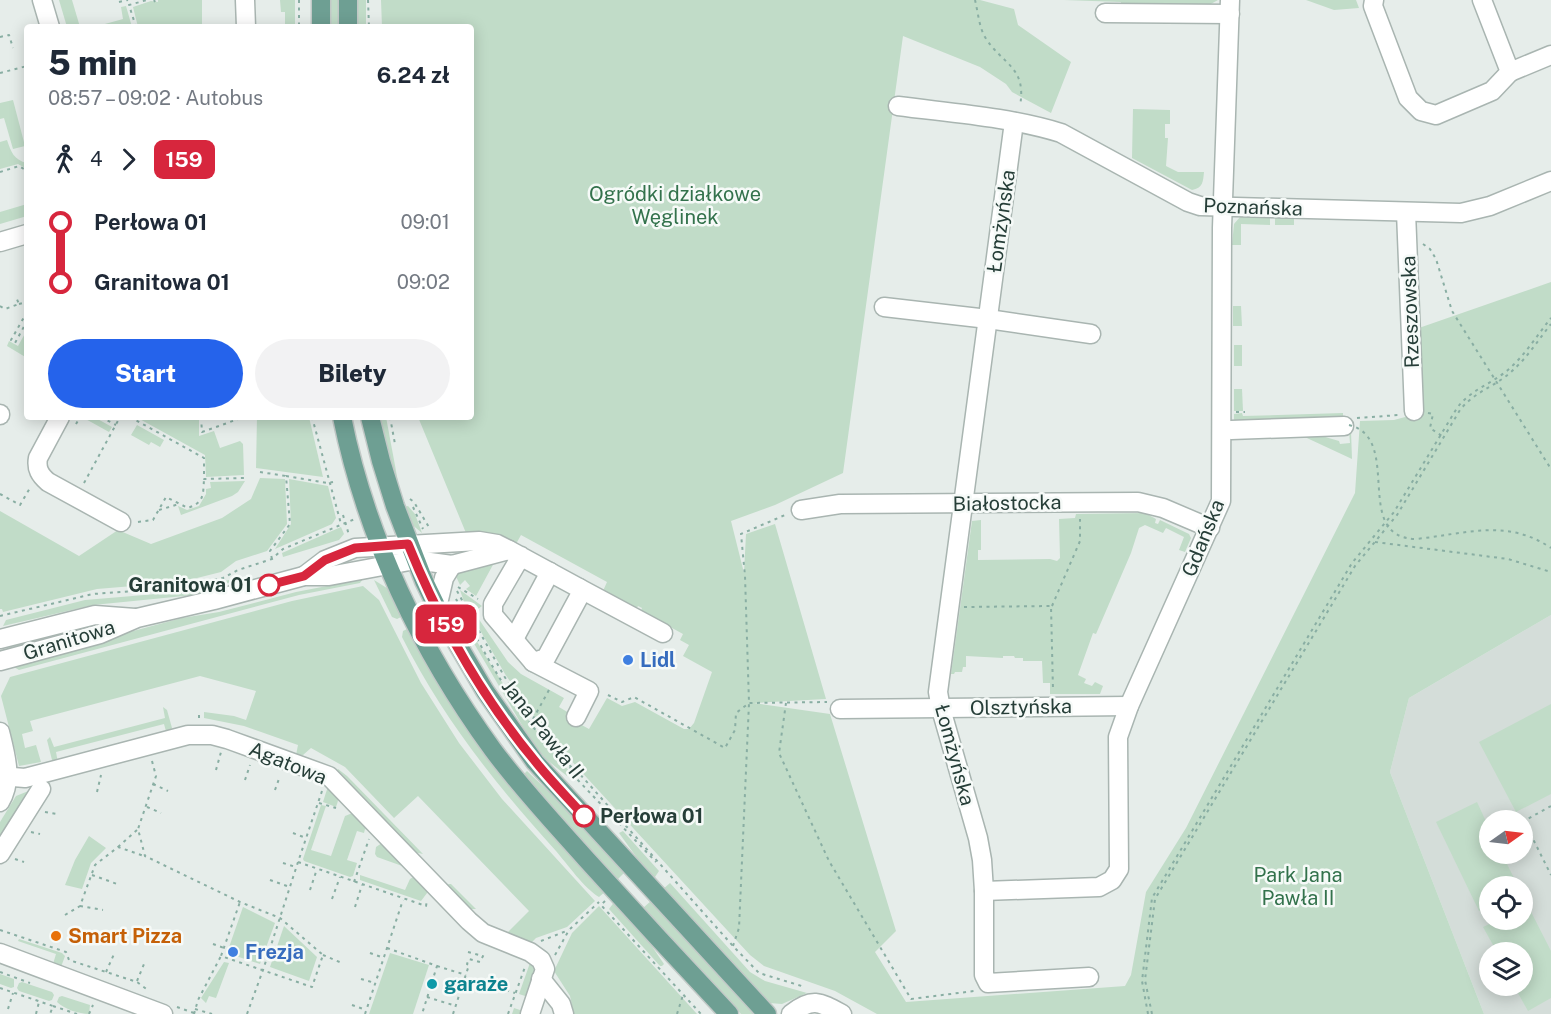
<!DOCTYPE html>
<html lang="pl">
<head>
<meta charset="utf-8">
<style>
  body { margin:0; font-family:"Public Sans",sans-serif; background:#f2f2f3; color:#1f2937; height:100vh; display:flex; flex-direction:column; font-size:22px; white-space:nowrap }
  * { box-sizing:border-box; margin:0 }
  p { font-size:20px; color:#747a83 }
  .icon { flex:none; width:33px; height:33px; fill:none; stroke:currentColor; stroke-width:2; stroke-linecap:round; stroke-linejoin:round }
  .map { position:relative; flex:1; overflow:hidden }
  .drawer { position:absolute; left:24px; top:24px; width:450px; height:396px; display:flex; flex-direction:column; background:#fff; border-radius:6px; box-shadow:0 3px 15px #0003 }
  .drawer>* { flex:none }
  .badge { padding:0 12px; border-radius:9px; font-size:21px; line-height:39px }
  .needle { width:39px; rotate:76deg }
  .buttons { position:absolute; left:1479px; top:810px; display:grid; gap:12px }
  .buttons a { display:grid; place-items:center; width:54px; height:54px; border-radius:50%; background:#fff; box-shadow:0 3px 15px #0003; font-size:30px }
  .map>.badge { position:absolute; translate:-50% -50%; box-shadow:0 0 0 3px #fff }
  .legs { display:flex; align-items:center; gap:9px; height:66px; padding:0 24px; font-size:20px }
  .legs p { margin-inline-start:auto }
  .head { display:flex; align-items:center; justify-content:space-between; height:102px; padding:0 24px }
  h1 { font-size:33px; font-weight:800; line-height:45px }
  .button { display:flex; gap:12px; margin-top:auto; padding:12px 24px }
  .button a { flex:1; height:69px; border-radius:36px; background:#2563eb; color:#fff; font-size:24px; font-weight:800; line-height:69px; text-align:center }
  .button a+a { background:#f2f2f3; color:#1f2937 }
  ul { padding:0 24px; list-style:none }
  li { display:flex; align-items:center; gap:21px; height:60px; font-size:22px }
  li i { display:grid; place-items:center; width:9px; height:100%; margin:0 8px; background:currentColor }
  li i::after { content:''; width:15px; height:15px; margin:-8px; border:4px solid; border-radius:50%; background:#fff }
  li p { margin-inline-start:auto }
  li:first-child i { background:linear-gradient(#0000 50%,currentColor 0) }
  li:last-child i { background:linear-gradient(currentColor 50%,#0000 0) }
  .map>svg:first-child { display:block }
</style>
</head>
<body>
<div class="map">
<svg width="1551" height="1014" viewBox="0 0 1551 1014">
  <rect width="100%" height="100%" fill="#e6edea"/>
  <path fill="#d4ddd9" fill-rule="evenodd" d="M1551 615V1014H1484L1390 772 1409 698ZM1490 820H1522V854H1490ZM1490 886H1522V920H1490ZM1490 952H1522V986H1490Z"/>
  <g fill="#c1dcc8">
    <polygon points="59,0 72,0 80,27 67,27"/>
    <polygon points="158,0 202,0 202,27 138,27 133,7 151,1 158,2"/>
    <polygon points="280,0 295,0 295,27 285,27 285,12 281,12"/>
    <polygon points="329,0 340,0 341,27 330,27"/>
    <rect x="356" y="0" width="10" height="27"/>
    <polygon points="381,0 980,0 1014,9 1018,25 1071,62 1051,113 1012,92 1006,84 980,67 903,36 843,473 775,505 731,521 744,573 746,534 775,524 826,699 754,703 830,714 896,931 875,952 906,1002 1125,986 1131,975 1146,892 1186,828 1355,493 1360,421 1394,420 1424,412 1416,329 1551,282 1551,615 1409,698 1390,772 1484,1014 877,1014 835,991 764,966 750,955 576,766 537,720 505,674 464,602 460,590 482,606 474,612 508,662 521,674 564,698 559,707 569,713 567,717 589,729 607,698 622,706 635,702 684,729 689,729 694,723 712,672 683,656 689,645 680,640 683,634 641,611 642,608 638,606 636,609 603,591 607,582 521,535 516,544 486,534 466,533 418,417 471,417 471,27 382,27"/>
    <polygon points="1064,0 1218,0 1209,5 1121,4 1121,2"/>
    <polygon points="1306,0 1356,0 1359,8 1334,10"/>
    <polygon points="126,6 132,27 94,27 123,19 121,7"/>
    <polygon points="13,100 25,146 13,149 4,118 0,119 0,103"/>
    <path d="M1133 109 1170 110V124H1165V138H1168L1166 166 1178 172H1204C1203 182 1203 188 1192 190L1132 158Z"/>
    <path d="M7 140C11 152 14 160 27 163V169L18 164 0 169V142Z"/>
    <polygon points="27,204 27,216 0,224 0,212"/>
    <polygon points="1246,216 1270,217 1270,225 1241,224 1241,245 1232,245 1234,224 1240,217"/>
    <polygon points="1275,217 1294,218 1294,225 1275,225"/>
    <polygon points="1233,306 1241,306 1242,326 1233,326"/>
    <polygon points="27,330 27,340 25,344 27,346 27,358 7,346 9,341 18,346"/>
    <rect x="1234" y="345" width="8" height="21"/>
    <polygon points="1234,389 1242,389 1243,411 1234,411"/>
    <polygon points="1242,413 1243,416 1343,413 1343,420 1234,425 1234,414"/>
    <polygon points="82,417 94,417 112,427 109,432"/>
    <polygon points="136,417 199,417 199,436 214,431 220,448 240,441 243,444 244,475 206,477 205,455"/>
    <polygon points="257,417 309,417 323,477 256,468"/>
    <polygon points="379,417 386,417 399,487 397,488"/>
    <polygon points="137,425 164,440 160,447 151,442 149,445 131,435"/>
    <polygon points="1349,431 1351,431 1352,459 1294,432 1308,432 1339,441 1340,444 1350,443"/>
    <polygon points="260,478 285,479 287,524 267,551 236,561 221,572 181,582 97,589 3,612 2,609 0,609 0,511 79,556 118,530 151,544 222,518 251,499"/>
    <polygon points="289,479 328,486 336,518 332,524 275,549 291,524"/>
    <polygon points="245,481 238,492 232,496 181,515 178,506 187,510 199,506 206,494 206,489 211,488 210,482"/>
    <polygon points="408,506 415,514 422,533 410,523 403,507"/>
    <polygon points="1145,513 1156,519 1155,523 1158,524 1160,520 1189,534 1191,538 1185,552 1179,550 1184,537 1166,528 1163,533 1145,525 1139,528 1131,553 1096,634 1093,633 1078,675 1086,679 1084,683 1092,686 1095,682 1103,686 1100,694 1050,694 1050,683 1043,683 1042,661 1023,661 1023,658 1015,658 1014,656 1003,656 1003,658 966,656 966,667 963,667 962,672 955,672 954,674 951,674 972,521 981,520 981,550 978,550 978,560 1050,559 1057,561 1060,558 1059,519 1075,518 1076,514"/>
    <polygon points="341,527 344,534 339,540 283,557 282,553"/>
    <polygon points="495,561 476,596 466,589 470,586 465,580 460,585 453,570"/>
    <polygon points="363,579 360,583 299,595 19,670 14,667 13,663 182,618 219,612 296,592"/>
    <polygon points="229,580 230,582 213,590 194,595 93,605 3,626 6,620 85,600 180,592"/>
    <polygon points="374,580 390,590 403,616 397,619 392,617"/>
    <polygon points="363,586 379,600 421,683 459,743 502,799 595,901 567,927 536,938 529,945 506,934 529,911 418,796 394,818 345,767 311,748 303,755 296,755 298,745 244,726 204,718 204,712 234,716 246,720 256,691 200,676 30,721 33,731 22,734 25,748 36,745 41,762 19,766 1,696 10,677 292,601"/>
    <path d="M456 604C489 666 524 718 569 771L567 776 547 760 533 744 452 606Z"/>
    <polygon points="106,623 10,652 8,647"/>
    <path d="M409 628 606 891 599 897C584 888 568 865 556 851 496 785 442 717 402 637L403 631Z"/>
    <polygon points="1551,704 1551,794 1516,812 1479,742"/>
    <polygon points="163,707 167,710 172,728 167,735 164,724 56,752 58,763 52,760 47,740 50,737 54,747 165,718"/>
    <polygon points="338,769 347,776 423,854 414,852 336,772"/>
    <polygon points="527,771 569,811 625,872 617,880 524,774"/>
    <path d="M329 783C337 791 341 795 336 807L323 802Z"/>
    <polygon points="36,788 0,846 0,822 16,796"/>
    <polygon points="1477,802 1489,828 1490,854 1502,854 1518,886 1490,886 1489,906 1479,911 1436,822"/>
    <polygon points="321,805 326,806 311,850 331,856 345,816 355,812 371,831 365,829 364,833 357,831 347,860 357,863 353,876 350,877 304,861 303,859"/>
    <polygon points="623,831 659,871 653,880 619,833"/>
    <polygon points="89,836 106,848 91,863 82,889 65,885 75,860"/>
    <polygon points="382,843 405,867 377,857 375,854 376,847"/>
    <polygon points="360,875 405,890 410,879 415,876 430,889 421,901 360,880"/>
    <polygon points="670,883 750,972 765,981 807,993 782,1004 769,1003 662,890"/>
    <polygon points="449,884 451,884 476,909 468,909 446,886"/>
    <polygon points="615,901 638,926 664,964 662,966 660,966 609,909"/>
    <polygon points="651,901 755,1014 741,1014 643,908"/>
    <polygon points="1527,904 1551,951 1551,998 1528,1011 1514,986 1522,986 1522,952 1497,952 1483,927 1498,920 1522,920 1523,906"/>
    <polygon points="599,906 697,1014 574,1014 570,996 554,971 572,933"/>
    <polygon points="243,907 275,923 260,964 227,953"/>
    <polygon points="284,926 317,957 309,981 270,967"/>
    <polygon points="19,939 62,953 65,956 61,967 53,964 56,954 18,941"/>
    <polygon points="390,953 429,965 413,1014 369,1014"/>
    <polygon points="531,960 538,964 524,1014 512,1014 514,1008 523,1011 528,997 519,994"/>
    <polygon points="224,962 229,963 216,998 209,996 206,1003 201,998"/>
    <polygon points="0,974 14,979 14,987 11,988 0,984"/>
    <polygon points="22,982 52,992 54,995 52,1000 49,1001 19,991 17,988 19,983"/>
    <path d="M62 996 90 1005 89 1014C79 1014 64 1009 57 1002L59 997Z"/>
  </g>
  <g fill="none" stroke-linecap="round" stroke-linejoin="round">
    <g stroke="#a9b5b1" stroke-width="21">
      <g id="minor">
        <polyline points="42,0 50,27"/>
        <polyline points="245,0 246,27"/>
        <polyline points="1374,0 1373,6 1408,98 1421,111 1436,115 1492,91 1510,72 1482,0"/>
        <polyline points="1105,13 1230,14"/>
        <polyline points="1510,72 1551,55"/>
        <path d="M898 106C951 113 1010 117 1061 133L1188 202 1200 206 1461 213 1490 206 1551 181"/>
        <polyline points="1014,122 938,692 941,709 978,838 982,860 984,891 984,975 988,983 1089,977"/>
        <polyline points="1406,212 1414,411"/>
        <polyline points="0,242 27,234"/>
        <polyline points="884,307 988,319 1091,334"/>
        <polyline points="0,414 0,415"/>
        <path d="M60 417 38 458C36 469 40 475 48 482L121 522"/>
        <polyline points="1231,430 1344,426"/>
        <polyline points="801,510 840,504 1138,502 1163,508 1210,528"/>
        <polyline points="304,576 325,560 355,548 479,541 497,544 509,550 579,588 580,595 546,658 533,662 493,615 493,604 521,556"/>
        <polyline points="579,588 663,633"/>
        <polyline points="437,608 444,578 452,565"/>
        <polyline points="0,639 95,615 135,618"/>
        <polyline points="514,639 550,572"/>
        <polyline points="0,661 100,634 137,618 214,600 304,576 329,576 415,560 452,565 509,550"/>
        <polyline points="533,662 589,691 576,717"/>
        <polyline points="840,709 1129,706"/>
        <path d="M0 732C6 756 13 780 0 802"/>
        <polyline points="0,776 25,778 188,735 212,735 227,739 329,776 469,921 483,933 530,952 541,960 545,969 530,1014"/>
        <polyline points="0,854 41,789"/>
        <polyline points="984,891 1099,887 1112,880 1119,869 1118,737 1129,706 1221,501 1222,228 1230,0"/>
        <polyline points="0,953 163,1014"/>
        <polyline points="541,979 561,1004 564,1014"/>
        <path d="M791 1014C812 997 820 1002 842 1014"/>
      </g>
    </g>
    <g stroke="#c2c9c7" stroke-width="21">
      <g id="major">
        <polyline points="321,0 321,27"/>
        <polyline points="348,0 348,27"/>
        <path d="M342 417C366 537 421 651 493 750 522 789 555 824 587 860 634 912 681 963 729 1014"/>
        <polyline points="370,417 381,461 395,506 424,581 441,616 485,691 535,762 767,1014"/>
      </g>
    </g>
    <g stroke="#89aea3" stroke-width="2" stroke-dasharray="3 4.5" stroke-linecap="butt">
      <polyline points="154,0 155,2"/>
      <polyline points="299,0 299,27"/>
      <polyline points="368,0 369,27"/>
      <path d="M975 0C978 12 979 27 985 37 1002 65 1027 66 1020 106"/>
      <polyline points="119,2 128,0"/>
      <polyline points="136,27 129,5 147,0"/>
      <polyline points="0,37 9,35 13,48"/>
      <polyline points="0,73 27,66"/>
      <polyline points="0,172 19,166 27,171"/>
      <polyline points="1423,244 1430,249 1436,259 1452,311 1551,469"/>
      <polyline points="19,304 27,302"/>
      <polyline points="0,306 5,309 19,304 16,297"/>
      <polyline points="27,312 11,340 15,343 27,321"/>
      <polyline points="1236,412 1245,412"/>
      <polyline points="1428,413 1433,414 1430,428 1442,436"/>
      <polyline points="101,417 116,425"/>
      <polyline points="130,417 204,458 204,479 245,478"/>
      <polyline points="201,417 202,432 244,417"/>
      <polyline points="312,417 341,524"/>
      <polyline points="390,417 395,444"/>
      <polyline points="1357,418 1399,415"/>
      <polyline points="76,424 80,417"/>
      <polyline points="260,472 286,476"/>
      <polyline points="84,483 120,417"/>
      <polyline points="0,494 20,505 30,488"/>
      <polyline points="410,499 414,502 430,529"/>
      <polyline points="413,507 423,529"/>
      <polyline points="159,510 179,504"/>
      <polyline points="343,515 349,535"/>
      <path d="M138 522 153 520 166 497 188 508C204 502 203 496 204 479"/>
      <polyline points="1375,542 1508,559 1551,572"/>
      <polyline points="272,559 270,551 290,524 286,476 328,483 333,482"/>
      <polyline points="458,587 478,599"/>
      <polyline points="457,591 504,676 533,719 565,756 574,776 656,862"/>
      <path d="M456 599C485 655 527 735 578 772L733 946 759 973 805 987"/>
      <polyline points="1052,606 1080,541 1080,519"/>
      <polyline points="964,607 1051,606 1053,690"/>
      <polyline points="0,616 93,594 177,588 223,578 238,570 272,559 283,549 355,519"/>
      <polyline points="608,695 622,702 634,697 725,748 735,730 736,713 749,703 827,702"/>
      <polyline points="786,703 779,753 829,861 911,999 974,991"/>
      <polyline points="199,718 199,712"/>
      <polyline points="533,719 549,690"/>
      <polyline points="152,761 156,776 138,829 145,856 240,902 280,918 323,955 312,987 221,956 240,902"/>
      <polyline points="216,770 221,752"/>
      <polyline points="245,780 250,765"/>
      <polyline points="153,784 168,791"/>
      <polyline points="275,790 280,776"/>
      <polyline points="322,791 298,862 426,906 427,900"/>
      <polyline points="97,792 101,775"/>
      <polyline points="319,803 336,808"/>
      <polyline points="1551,806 1524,821 1551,875"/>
      <polyline points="147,807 161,813"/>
      <polyline points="45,812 57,814"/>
      <polyline points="31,832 40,834"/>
      <polyline points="293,833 306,838"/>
      <polyline points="118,847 138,829"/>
      <polyline points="15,859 24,862"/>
      <polyline points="283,863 296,867"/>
      <polyline points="92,875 120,885"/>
      <polyline points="270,880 290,887"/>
      <polyline points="354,882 369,839"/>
      <polyline points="310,890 317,869"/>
      <polyline points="332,899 340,877"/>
      <polyline points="605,901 601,905 701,1014"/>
      <polyline points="80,906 103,910"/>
      <polyline points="355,907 362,885"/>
      <polyline points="65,915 80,906 95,865 118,847 144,856"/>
      <polyline points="0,930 66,952 69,960 137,982 149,991"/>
      <polyline points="541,941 569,930"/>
      <polyline points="213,944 224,948"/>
      <polyline points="733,946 739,928 749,703 745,576 741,534 785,515"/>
      <polyline points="387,948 437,966 422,1014"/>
      <polyline points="468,952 483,956"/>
      <polyline points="370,953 384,958"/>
      <polyline points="323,955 342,963"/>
      <polyline points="555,955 569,930 599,902"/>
      <polyline points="437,966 466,975"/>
      <polyline points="0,972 30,983"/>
      <polyline points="106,972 114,954"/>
      <polyline points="361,979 375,983"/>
      <polyline points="137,981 144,964"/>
      <polyline points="0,988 53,1006 50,1014"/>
      <polyline points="499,988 515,993"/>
      <polyline points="427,997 456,1006"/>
      <polyline points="352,1005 366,1010"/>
      <polyline points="53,1006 77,1014"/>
      <polyline points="177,1007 194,1013"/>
      <polyline points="8,1009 13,993"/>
      <polyline points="195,1009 212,1014"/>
      <polyline points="36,1014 39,1002"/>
      <polyline points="89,1014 93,1005"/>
      <polyline points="194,1014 198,1000 221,956"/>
      <polyline points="247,1014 263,970 298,862"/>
      <polyline points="365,1014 403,900"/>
      <polyline points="453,1014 469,965 467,964 469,959 480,962 485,952"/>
      <polyline points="508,1014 525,967"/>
      <polyline points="677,1014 683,995"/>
      <path d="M1148 1014 1142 981 1152 898 1352 563 1394 512 1457 408C1471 389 1492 384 1509 369 1525 355 1538 334 1551 318"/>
      <path d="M1152 1014 1145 980 1155 899 1355 566 1397 515 1460 410C1475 391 1495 387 1512 371 1527 358 1539 339 1551 324"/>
    </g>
    <use href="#minor" stroke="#fff" stroke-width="18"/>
    <use href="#major" stroke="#6e9f93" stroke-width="18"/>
    <path stroke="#89aea3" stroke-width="2" stroke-dasharray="3 4.5" stroke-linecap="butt" d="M1349 425C1404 438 1351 538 1416 539 1465 534 1507 518 1551 548"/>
  </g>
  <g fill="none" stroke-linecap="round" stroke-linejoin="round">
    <g stroke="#fff" stroke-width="14">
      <path id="line-1" d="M269 585 304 576 325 560 355 548 408 544C439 621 482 697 535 761 550 780 568 798 584 816"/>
    </g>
    <use href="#line-1" stroke="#d7263d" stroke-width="9"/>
  </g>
  <g fill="#fff" stroke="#d7263d" stroke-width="3">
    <circle cx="269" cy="585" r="10"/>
    <circle cx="584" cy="816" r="10"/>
  </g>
  <g fill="#3f7fe0" stroke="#f6faf8" stroke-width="2">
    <circle cx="628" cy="660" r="6"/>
    <circle cx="233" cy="952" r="6"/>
  </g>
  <circle fill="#e8710a" stroke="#f6faf8" stroke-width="2" cx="56" cy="936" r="6"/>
  <circle fill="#0f9aa8" stroke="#f6faf8" stroke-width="2" cx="432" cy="984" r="6"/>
  <g text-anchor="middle" stroke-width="5" stroke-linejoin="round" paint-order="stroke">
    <g font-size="20" fill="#33724c" stroke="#f6faf8">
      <text x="675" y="201">Ogródki działkowe<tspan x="675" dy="23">Węglinek</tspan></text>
      <text x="1298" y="882">Park Jana<tspan x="1298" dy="23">Pawła II</tspan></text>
    </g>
    <g font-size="20" fill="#263e38" stroke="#f6faf8">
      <text transform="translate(1253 207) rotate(2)" y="7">Poznańska</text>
      <text transform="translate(1001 221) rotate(-82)" y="7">Łomżyńska</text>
      <text transform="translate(1410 312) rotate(-92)" y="7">Rzeszowska</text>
      <text transform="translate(1007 503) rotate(-1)" y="7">Białostocka</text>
      <text transform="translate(1203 538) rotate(-68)" y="7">Gdańska</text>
      <text transform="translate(69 640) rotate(-17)" y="7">Granitowa</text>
      <text transform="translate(1021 707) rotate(-1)" y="7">Olsztyńska</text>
      <text transform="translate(543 729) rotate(52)" y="7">Jana Pawła II</text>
      <text transform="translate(955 755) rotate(75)" y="7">Łomżyńska</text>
      <text transform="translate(288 763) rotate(22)" y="7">Agatowa</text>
    </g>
    <g font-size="20" font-weight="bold" fill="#263e38" stroke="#f6faf8" text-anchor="end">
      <text x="252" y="592">Granitowa 01</text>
      <text x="600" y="823" text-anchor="start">Perłowa 01</text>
    </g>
    <g font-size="20" font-weight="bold" fill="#366cbe" stroke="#f6faf8" text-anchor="start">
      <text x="640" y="667">Lidl</text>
      <text x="245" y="959">Frezja</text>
    </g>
    <g font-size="20" font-weight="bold" fill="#c56008" stroke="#f6faf8" text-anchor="start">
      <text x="68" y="943">Smart Pizza</text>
    </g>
    <g font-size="20" font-weight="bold" fill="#0d838f" stroke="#f6faf8" text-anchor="start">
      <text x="444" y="991">garaże</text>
    </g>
  </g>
</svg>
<div class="buttons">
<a><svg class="needle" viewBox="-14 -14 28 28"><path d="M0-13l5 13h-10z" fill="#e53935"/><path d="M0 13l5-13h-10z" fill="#747a83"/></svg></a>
<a><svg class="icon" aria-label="locate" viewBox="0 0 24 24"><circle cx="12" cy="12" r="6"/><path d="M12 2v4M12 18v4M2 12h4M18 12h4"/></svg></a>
<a><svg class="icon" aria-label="layers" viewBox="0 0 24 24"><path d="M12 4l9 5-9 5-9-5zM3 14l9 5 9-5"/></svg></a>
</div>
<b class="badge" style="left:446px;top:624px;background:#d7263d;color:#fff">159</b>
<section class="drawer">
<div class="head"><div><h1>5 min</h1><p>08:57 – 09:02 · Autobus</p></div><b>6.24 zł</b></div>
<div class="legs"><svg class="icon" aria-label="walk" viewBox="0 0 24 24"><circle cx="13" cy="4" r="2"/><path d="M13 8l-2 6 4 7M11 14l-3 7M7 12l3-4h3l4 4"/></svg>4<svg class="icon" aria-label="forward" viewBox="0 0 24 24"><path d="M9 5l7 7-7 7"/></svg><b class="badge" style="background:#d7263d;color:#fff">159</b></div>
<ul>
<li><i style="color:#d7263d"></i><b>Perłowa 01</b><p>09:01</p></li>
<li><i style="color:#d7263d"></i><b>Granitowa 01</b><p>09:02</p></li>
</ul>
<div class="button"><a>Start</a><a>Bilety</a></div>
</section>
</div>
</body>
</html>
